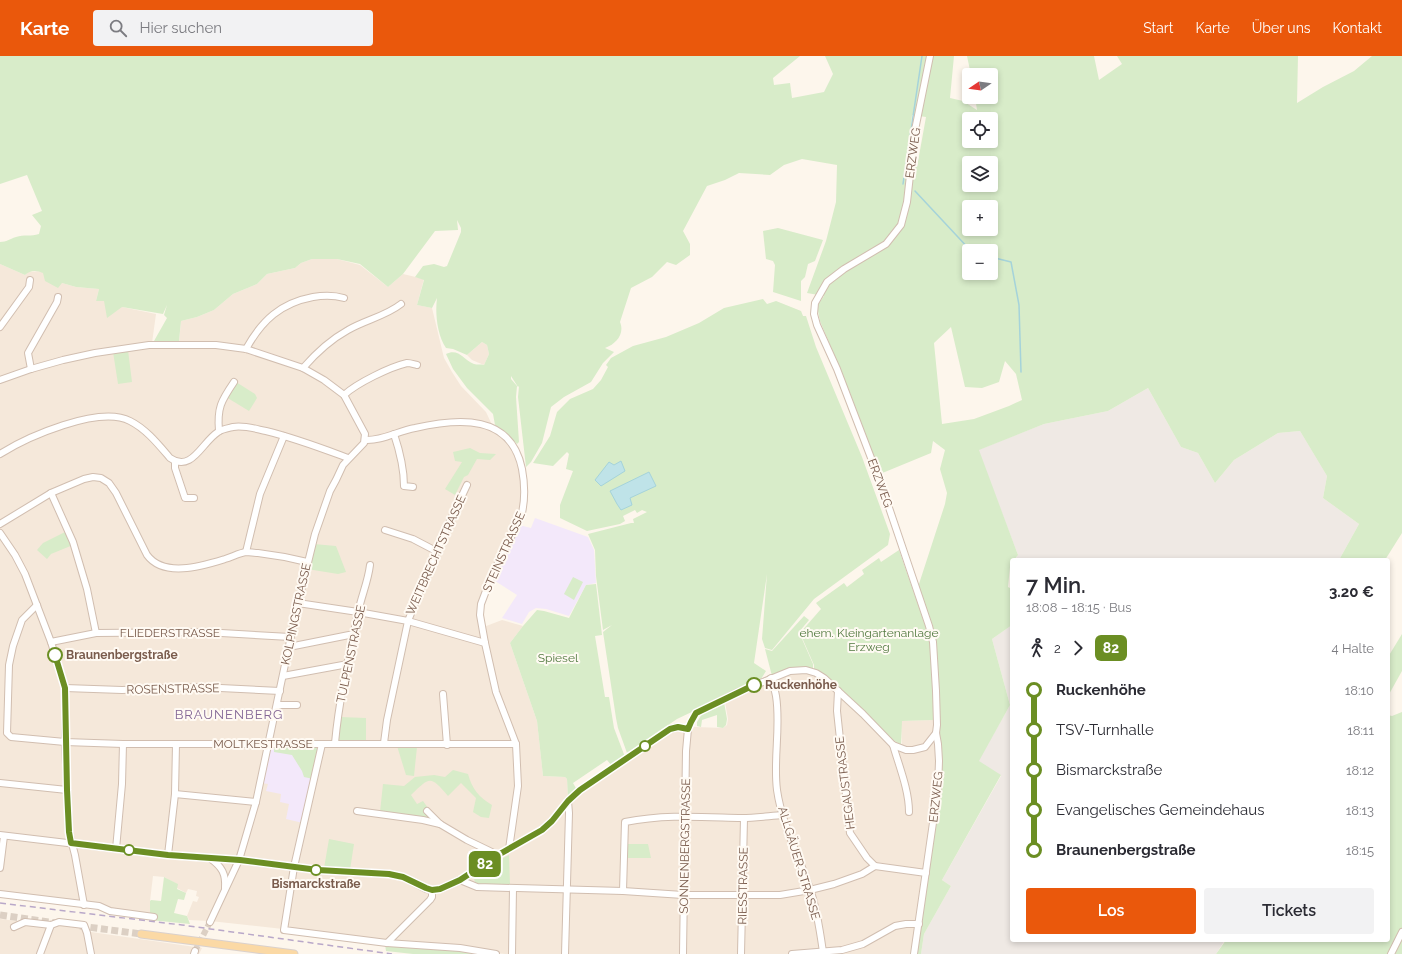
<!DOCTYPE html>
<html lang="de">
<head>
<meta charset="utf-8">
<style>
  body { margin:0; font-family:Raleway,sans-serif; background:#f2f2f3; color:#2b2b33; height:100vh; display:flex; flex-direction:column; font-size:15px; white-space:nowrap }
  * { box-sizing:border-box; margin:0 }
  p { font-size:13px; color:#7c7c81 }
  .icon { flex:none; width:22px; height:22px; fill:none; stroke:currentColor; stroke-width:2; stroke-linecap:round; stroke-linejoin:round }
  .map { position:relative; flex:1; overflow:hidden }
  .details { position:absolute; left:1010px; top:502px; width:380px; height:384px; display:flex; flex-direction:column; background:#fff; border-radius:4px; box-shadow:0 2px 6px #0003 }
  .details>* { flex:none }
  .badge { padding:0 8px; border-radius:6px; font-size:14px; line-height:26px }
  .needle { width:26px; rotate:257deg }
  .tools { position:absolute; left:962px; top:12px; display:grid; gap:8px }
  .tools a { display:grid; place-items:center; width:36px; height:36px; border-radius:4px; background:#fff; box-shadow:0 2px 6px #0003; font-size:20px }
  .map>.badge { position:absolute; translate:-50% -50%; box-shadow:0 0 0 2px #fff }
  .legs { display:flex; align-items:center; gap:6px; height:44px; padding:0 16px; font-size:13px }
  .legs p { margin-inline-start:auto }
  .head { display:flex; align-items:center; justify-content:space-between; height:68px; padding:0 16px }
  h1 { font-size:22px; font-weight:600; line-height:30px }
  .primary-button { display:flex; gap:8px; margin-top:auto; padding:8px 16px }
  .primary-button a { flex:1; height:46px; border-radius:4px; background:#ea580c; color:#fff; font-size:16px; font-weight:600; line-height:46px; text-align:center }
  .primary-button a+a { background:#f2f2f3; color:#2b2b33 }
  ul { padding:0 16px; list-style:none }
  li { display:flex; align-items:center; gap:14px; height:40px; font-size:15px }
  li i { display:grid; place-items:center; width:6px; height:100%; margin:0 5px; background:currentColor }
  li i::after { content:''; width:10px; height:10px; margin:-5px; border:3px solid; border-radius:50%; background:#fff }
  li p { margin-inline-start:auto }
  li:first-child i { background:linear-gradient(#0000 50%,currentColor 0) }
  li:last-child i { background:linear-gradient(currentColor 50%,#0000 0) }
  header { display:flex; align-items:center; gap:24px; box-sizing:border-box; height:56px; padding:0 20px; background:#ea580c; color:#fff }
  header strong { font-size:19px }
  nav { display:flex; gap:22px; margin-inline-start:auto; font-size:14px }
  .search { width:280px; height:36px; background:#f2f2f3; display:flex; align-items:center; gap:10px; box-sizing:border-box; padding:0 14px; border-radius:4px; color:#7c7c81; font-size:15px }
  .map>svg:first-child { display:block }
</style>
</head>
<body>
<header>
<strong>Karte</strong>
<div class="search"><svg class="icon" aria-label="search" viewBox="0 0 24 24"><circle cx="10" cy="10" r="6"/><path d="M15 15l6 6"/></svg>Hier suchen</div>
<nav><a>Start</a><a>Karte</a><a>Über uns</a><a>Kontakt</a></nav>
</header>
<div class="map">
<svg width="1402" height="898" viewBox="0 0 1402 898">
  <rect width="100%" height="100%" fill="#fdf6ec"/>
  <g fill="#f5e8da">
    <polygon points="312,203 337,203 360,209 388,231 403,218 424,223 417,249 432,252 444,302 452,316 461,330 486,356 493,371 509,385 526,416 525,452 479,548 481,572 502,564 523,570 510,587 537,665 543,720 565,721 567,723 568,741 669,670 723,672 727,669 728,663 725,646 759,629 790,617 810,616 820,621 862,660 891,690 913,696 935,681 936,689 936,746 914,898 505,898 488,896 386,886 283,873 210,865 189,864 187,860 193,845 197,846 199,841 196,840 197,835 188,833 186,837 177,832 177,828 164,821 153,820 150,845 150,859 0,837 0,208 25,219 28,216 41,215 62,227 76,231 99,233 96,245 104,245 122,251 156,258 152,287 179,286 181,265 197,261 214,254 233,238 257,228 267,218 295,212 301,207"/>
    <polygon points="482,286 487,289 489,298 484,309 472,304 467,299"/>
    <polygon points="934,664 934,676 924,689 912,693 902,691 901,665"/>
    <polygon points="0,863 51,869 84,869 91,876 202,892 199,898 0,898"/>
  </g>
  <g fill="#efe9e4">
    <polygon points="1148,332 1181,391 1198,397 1215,427 1234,404 1278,377 1300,375 1327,420 1323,442 1359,468 1339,504 1014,504 1018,499 978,394 1044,368 1108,355"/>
    <polygon points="1012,569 1012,884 1225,884 1216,898 921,898 924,878 951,830 942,824 1001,720 978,705 1010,649 992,583"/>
  </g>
  <g fill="#f3e8fa">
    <polygon points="535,462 588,481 594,494 596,527 586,529 569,560 546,553 536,552 529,556 522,568 502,562 517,539 492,523 519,469 531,472"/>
    <polygon points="320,690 303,767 286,763 289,748 280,746 281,738 266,735 268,728 262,727 269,691"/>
  </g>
  <g fill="#d8ecc9" fill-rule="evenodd">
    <path d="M0 0H800L773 22 774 29 790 27 792 42 824 36 833 18 825 0H954L950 42 963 45 977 54 975 41H991V19H971L967 0H1094L1099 24 1122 8 1117 0H1298L1297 47 1323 31 1354 15 1372 0H1402V477L1385 504H1339L1359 468 1323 442 1327 420 1300 375 1278 377 1234 404 1215 427 1198 397 1181 391 1148 332 1108 355 1044 368 979 394 1018 499 1014 504H1012V508L1010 511 1008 531 1012 533V569L992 583 1010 649 979 705 1001 719 942 824 951 830 924 878 921 898H914L917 872H921L939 747 941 705 937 603 918 531 945 448 947 437 940 413 945 394 933 385 931 397 880 418 850 337 820 265 817 250 824 240 807 237 826 185 836 146 837 109 802 103 784 109 770 119 739 117 725 124 707 130 683 175 690 188V199L676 209 667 206 652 221 631 232 620 266C625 278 616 288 605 292L614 296 603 307 591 326 564 341 551 351 542 387 531 406 526 411 518 341 519 330 518 331 511 320V323L517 330 516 341 519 386 517 388 508 379 495 369 493 358 467 332 453 313 446 298C459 292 463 304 474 308 477 309 481 308 484 309L489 298 487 289 482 286 467 299 453 293 446 292C437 279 435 257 437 242L432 252 417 249 424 224 415 221 423 210 434 208 444 211 447 210 461 176V172L457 164 458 174 435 175 403 218 388 231 360 208 337 203H312L301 207 295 212 267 218 257 228 233 238 214 254 197 261 181 265 179 285H154L167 262 164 259 167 249 163 258 122 251 107 262 104 245H96L99 233 76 231 62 227 58 232 45 225 43 217C37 214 30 214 25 219L0 208V186C7 186 9 183 16 181 24 178 31 181 39 178L41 170 32 159 42 155 27 119 0 128ZM912 59 926 61 917 111 908 102ZM969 63H991V85H969ZM969 107H991V129H969ZM969 151H991V173H969ZM969 195H991V217H969ZM951 271 965 331 982 332 999 326 1005 305 1016 318 1022 344 1009 350 974 363 942 368 934 287Z"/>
    <polygon points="778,172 823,184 815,205 808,208 805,221 801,225 801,245 773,236 775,209 773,205 766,203 763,175"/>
    <polygon points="763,243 767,248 776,245 801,255 803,260 806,260 816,291 862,401 890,478 888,489 814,543 772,594 765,592 762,583 767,518 754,607 766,615 761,623 677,663 627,697 618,672 616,662 603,576 612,569 603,574 596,520 595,494 588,478 631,467 634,467 633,463 647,456 642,454 637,457 635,454 623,460 625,465 620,468 587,475 560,462 560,449 573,415 566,413 569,398 567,396 553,410 533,407 550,380 557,356 570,343 593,333 601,324 608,311 606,309 611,302 633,290 666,281 699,267 724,252"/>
    <polygon points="128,294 132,326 118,328 113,296"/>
    <polygon points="236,326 255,338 257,342 249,355 226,341"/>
    <polygon points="470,392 480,397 496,398 490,404 477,403 468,419 464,421 455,439 445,433 462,406 455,405 453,396"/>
    <polygon points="67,475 73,489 51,498 47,503 37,494 43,487"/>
    <polygon points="314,488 336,490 346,516 338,518 307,513"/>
    <polygon points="899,494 931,586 934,664 902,665 901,689 884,678 814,614 814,609 800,577 821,553 816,547 844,527 847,531 864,518 862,514 879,502 881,506"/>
    <polygon points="573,521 583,526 574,544 564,538"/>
    <polygon points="596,528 602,579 595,580 605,641 609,641 614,672 625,701 612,710 607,704 573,727 577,734 568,742 567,723 565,721 543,720 537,665 510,587 523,570 537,554 544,555 569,562 586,529"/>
    <path d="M804 560 809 564 799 576 813 608V613C802 608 783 616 772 620L765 593 772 595Z"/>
    <polygon points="1402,578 1402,615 1388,640 1388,601"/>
    <polygon points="724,646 727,663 726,669 723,672 717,671 717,659 702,664 701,671 697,670 697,666 702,658"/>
    <polygon points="1402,656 1402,898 1216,898 1226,884 1388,884 1388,659 1392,660"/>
    <polygon points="340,661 366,662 366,686 337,686"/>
    <polygon points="320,690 313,723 304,721 302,715 292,699 274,696 274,691"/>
    <polygon points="397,690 417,691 414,720 406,719"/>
    <path d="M453 714 468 718C472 733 479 741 492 749L489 762 481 761 473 756 476 742 461 727 448 740C430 719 430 721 411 739L417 748 423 745 428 752 424 756 434 765 380 756 383 728 404 730 415 721 434 719 445 721Z"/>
    <polygon points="329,783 354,788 350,814 324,812"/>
    <polygon points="627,788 648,788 651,802 626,802"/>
    <polygon points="509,799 510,829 479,828 475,826 474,823 479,815"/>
    <polygon points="164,821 178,828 177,833 186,837 184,844 178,843 174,857 187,860 190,868 150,864 150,845 151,844 161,845"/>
    <polygon points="385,888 459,893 488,898 413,898 386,895"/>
  </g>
  <g fill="#bfe3e8" stroke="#a5d3da">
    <polygon points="621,405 625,415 601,430 595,424 609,406 614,409"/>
    <polygon points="649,416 656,430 630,442 632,449 621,454 617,448 610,435"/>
  </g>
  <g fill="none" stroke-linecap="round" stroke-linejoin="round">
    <g stroke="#a5d3da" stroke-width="1.5">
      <polyline points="903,128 922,0"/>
      <polyline points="915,135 971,195"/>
      <polyline points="991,201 1011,206 1019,249 1021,316"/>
    </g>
    <polyline stroke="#dcd0c4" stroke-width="6" stroke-dasharray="6 3" stroke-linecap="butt" points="195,895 210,866"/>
    <g stroke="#dcd0c4" stroke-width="7" stroke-dasharray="7 3.5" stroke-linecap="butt">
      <polyline points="0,859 55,867"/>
      <polyline points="80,870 141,878"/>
    </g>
    <g stroke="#d1beb0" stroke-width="8">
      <g id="minor">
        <polyline points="0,271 29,231 30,224"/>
        <path d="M246 293C262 264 281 247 313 241 324 239 334 239 344 242"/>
        <path d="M303 312C316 297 330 284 348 274 365 264 386 260 401 248"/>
        <polyline points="31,313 28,297 57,246 58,241"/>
        <polyline points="0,324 31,313 63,304 95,297 149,289 216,289 246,293 303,312 324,324 344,339 365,378 364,387 343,409 336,424 330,435 315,478 298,547 256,746 239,804 210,866"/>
        <path d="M344 339C357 327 390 311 407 307 410 307 413 308 417 309"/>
        <path d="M219 375C217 352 221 345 234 326"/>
        <path d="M394 378C400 396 404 411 404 430L413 431"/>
        <path d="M365 384C382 385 398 375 415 372 459 362 511 358 522 413 525 429 525 446 521 461L492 519 481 548 480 559 485 587 496 636 516 688 518 730 509 793"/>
        <path d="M0 398C27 381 99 349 130 365 146 373 158 388 170 402 192 417 202 386 218 376 222 373 229 372 233 371 244 369 256 373 266 375 295 382 321 392 348 402"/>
        <polyline points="175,405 175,412 185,442 194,442"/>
        <polyline points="51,437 73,486 87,533 96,577"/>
        <path d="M0 468 51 437 84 423 93 421 101 422 109 427 116 437 147 499C164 522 202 510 225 503 232 501 239 497 246 496 250 496 254 497 258 497 275 499 291 502 307 506"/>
        <polyline points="385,474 413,483 436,495"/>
        <polyline points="0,477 15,499 25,518 51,586 65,632 65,686 69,776 75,799 84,849"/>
        <polyline points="246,496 260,438 284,380"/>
        <polyline points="298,547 358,556 408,565 485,587"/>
        <polyline points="37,549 22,564 13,590 9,609 7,677 11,681 65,686 123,688 516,688"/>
        <polyline points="51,586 96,577 204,576 290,581"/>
        <polyline points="289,591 354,578"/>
        <polyline points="283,620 348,608"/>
        <path d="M771 622C773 628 775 634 776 640 781 671 773 703 777 734 782 769 799 800 810 833 817 853 820 875 823 896"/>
        <polyline points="65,632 122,634 200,631 280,635"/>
        <polyline points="838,635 837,655 850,777 867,802 875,810"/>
        <polyline points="443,638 447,689"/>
        <polyline points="277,649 297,649"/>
        <path d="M335 687C339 644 349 599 358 557 361 541 368 526 370 509"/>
        <polyline points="384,687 387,664 408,565 436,495 467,429"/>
        <polyline points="322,688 294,811 284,874 387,887 460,892 496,898"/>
        <path d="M893 689C899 710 909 734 909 756"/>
        <polyline points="0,727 67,734"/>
        <polyline points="175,738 256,746"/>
        <polyline points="357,755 423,764 440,768"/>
        <polyline points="427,755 440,768 467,784 498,799"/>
        <polyline points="0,779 168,799 239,804 318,814 389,818 403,821 426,833 432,834 440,833 460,824 498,799 542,774 552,765 568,745 580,734 670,673 678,671 688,673"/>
        <polyline points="116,793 122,728 123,688"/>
        <polyline points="168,799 175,738 176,688"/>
        <path d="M211 803C222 811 226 818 225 832"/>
        <polyline points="0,812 4,780"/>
        <polyline points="460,824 477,831 623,835 683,839 780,839 810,834 834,828 862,818 875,810 926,817"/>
        <path d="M623 835 625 766C666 758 701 761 742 762 756 762 769 760 783 759"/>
        <polyline points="0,838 99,850 110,855 154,861"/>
        <polyline points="14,871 25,866 51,869 59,866 84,869 87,877 91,898"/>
        <polyline points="387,887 430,844 432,841 432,834"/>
        <polyline points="40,898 51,869"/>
        <polyline points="194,898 195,895"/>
        <polyline points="512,898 513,832"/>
        <polyline points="565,898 569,757 568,745"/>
        <polyline points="683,898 686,695 688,673 691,666 696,657 736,637 790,615 806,614 816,617 824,622 863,658 893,689 906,694 913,694 925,691 936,677"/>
        <polyline points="741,898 744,762"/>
        <polyline points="792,898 842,894 863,888 895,870 906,868 919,868"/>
        <polyline points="914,898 938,732 939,705 938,688 936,677 937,669 936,635 933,586 929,570 881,428 837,313 817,269 814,258 815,247 827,226 844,213 886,188 901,169 907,146 915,74 930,0"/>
        <polyline points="1391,898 1402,876"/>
      </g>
    </g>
    <g stroke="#dad1cd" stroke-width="9">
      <polyline id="major" points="141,878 294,898"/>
    </g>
    <use href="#minor" stroke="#fff" stroke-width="6"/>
    <use href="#major" stroke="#fbd9a5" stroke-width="7"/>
    <polyline stroke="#b9a8c9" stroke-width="1.5" stroke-dasharray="6 4" stroke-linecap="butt" points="0,847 182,869 392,898"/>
  </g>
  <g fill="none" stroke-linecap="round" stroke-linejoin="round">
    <g stroke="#fff" stroke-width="9">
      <polyline id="line-1" points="55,599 65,632 67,734 69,776 71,787 168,799 240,804 318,814 389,818 403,821 426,832 432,834 440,833 460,824 498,799 542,774 552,765 568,745 580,734 670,673 678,671 688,673 691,666 696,657 754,629"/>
    </g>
    <use href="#line-1" stroke="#6b8e23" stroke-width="6"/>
  </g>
  <g fill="#fff" stroke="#6b8e23" stroke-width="2">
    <circle cx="55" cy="599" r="7"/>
    <circle cx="754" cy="629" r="7"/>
    <circle cx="645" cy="690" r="5"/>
    <circle cx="129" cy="794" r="5"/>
    <circle cx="316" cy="814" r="5"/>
  </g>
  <g text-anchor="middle" stroke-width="4" stroke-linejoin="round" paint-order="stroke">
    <g font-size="12" fill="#7a5c4d" stroke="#fffaf3">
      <text transform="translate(913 97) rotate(-82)" y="4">ERZWEG</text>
      <text transform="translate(880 427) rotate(70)" y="4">ERZWEG</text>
      <text transform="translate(504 496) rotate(-66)" y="4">STEINSTRASSE</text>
      <text transform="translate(436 499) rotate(-66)" y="4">WEITBRECHTSTRASSE</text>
      <text transform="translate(296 558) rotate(-78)" y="4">KOLPINGSTRASSE</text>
      <text x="170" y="581">FLIEDERSTRASSE</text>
      <text transform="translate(351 598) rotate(-78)" y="4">TULPENSTRASSE</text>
      <text transform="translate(173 633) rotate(-1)" y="4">ROSENSTRASSE</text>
      <text x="263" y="692">MOLTKESTRASSE</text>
      <text transform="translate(845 727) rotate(-97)" y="4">HEGAUSTRASSE</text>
      <text transform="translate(936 741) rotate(-84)" y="4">ERZWEG</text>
      <text transform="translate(685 790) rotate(-89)" y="4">SONNENBERGSTRASSE</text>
      <text transform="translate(799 807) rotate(73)" y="4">ALLGÄUER STRASSE</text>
      <text transform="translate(743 830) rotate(-89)" y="4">RIESSTRASSE</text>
    </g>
    <g font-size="12" fill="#537a41" stroke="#fffaf3">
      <text x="869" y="581">ehem. Kleingartenanlage<tspan x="869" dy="14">Erzweg</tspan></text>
      <text x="558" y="606">Spiesel</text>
    </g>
    <g font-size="12" font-weight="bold" fill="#7a5c4d" stroke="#fffaf3" text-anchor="start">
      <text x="66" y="603">Braunenbergstraße</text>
      <text x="765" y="633">Ruckenhöhe</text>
      <text x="316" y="832" text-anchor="middle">Bismarckstraße</text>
    </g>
    <g font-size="13" letter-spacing="1" fill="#846695" stroke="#fffaf3">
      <text x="229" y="663">BRAUNENBERG</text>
    </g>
  </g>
</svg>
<div class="tools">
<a><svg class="needle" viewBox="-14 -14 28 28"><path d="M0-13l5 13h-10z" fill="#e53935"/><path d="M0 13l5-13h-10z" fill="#7c7c81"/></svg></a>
<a><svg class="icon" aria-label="locate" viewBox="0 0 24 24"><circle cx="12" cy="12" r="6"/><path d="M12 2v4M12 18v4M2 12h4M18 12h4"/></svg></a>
<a><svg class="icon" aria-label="layers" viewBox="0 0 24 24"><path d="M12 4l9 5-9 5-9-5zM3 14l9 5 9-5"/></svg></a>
<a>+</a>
<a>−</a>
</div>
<b class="badge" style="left:485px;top:808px;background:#6b8e23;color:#fff">82</b>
<section class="details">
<div class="head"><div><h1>7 Min.</h1><p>18:08 – 18:15 · Bus</p></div><b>3.20 €</b></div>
<div class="legs"><svg class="icon" aria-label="walk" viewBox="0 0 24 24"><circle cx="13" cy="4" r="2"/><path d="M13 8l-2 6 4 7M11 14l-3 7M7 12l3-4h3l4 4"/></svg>2<svg class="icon" aria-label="forward" viewBox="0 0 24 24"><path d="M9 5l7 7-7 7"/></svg><b class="badge" style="background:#6b8e23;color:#fff">82</b><p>4 Halte</p></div>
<ul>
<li><i style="color:#6b8e23"></i><b>Ruckenhöhe</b><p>18:10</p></li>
<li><i style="color:#6b8e23"></i><span>TSV-Turnhalle</span><p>18:11</p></li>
<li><i style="color:#6b8e23"></i><span>Bismarckstraße</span><p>18:12</p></li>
<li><i style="color:#6b8e23"></i><span>Evangelisches Gemeindehaus</span><p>18:13</p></li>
<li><i style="color:#6b8e23"></i><b>Braunenbergstraße</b><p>18:15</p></li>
</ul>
<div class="primary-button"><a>Los</a><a>Tickets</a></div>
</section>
</div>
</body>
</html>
